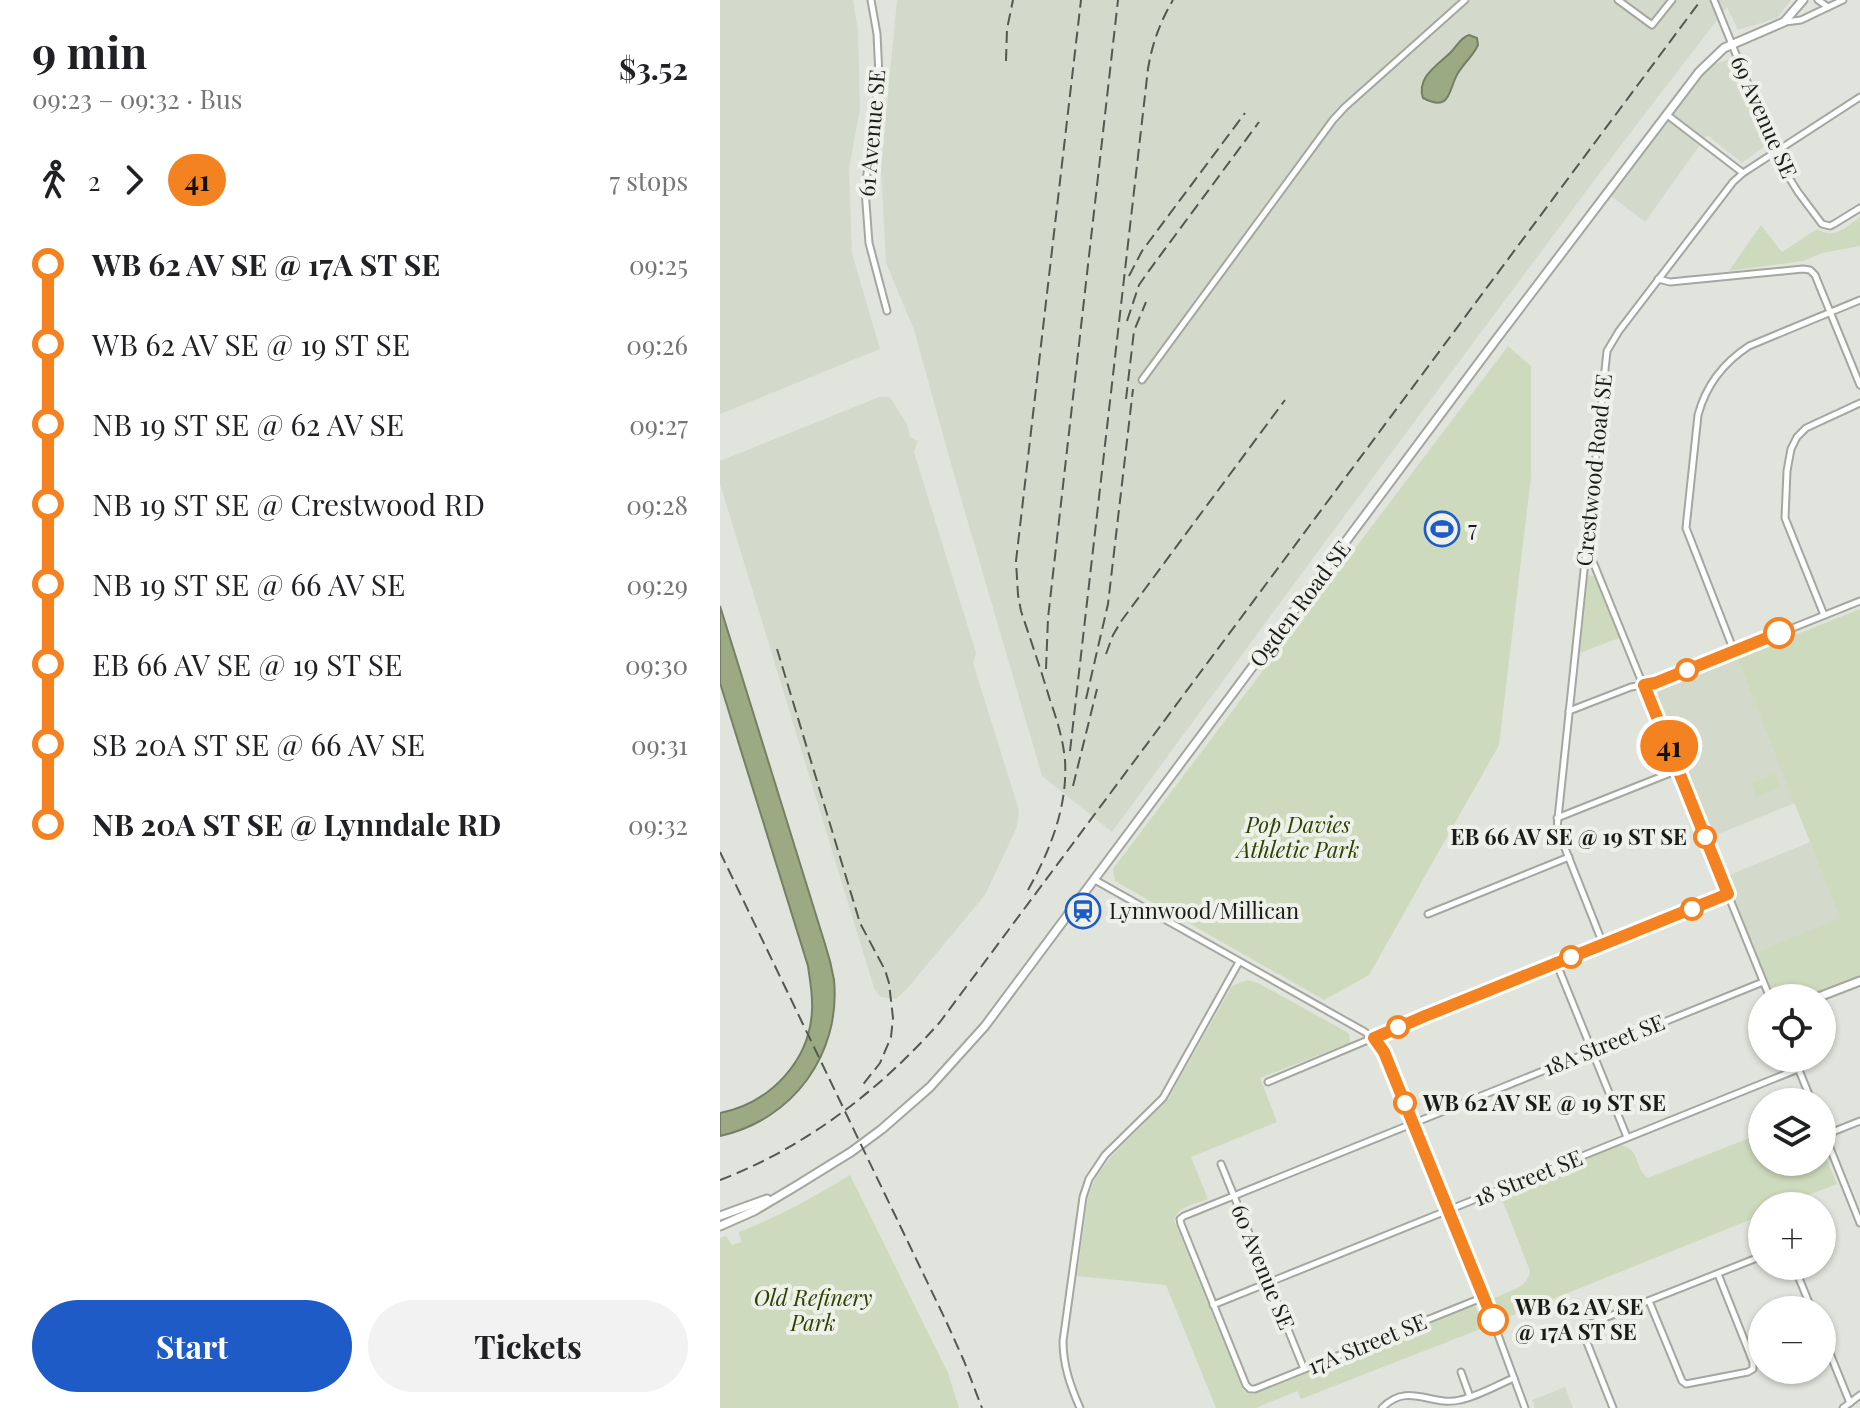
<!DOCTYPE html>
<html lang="en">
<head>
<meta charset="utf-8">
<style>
  body { margin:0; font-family:"Playfair Display",serif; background:#f2f2f2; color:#202124; height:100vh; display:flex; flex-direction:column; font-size:30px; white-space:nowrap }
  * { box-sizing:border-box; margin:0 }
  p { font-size:26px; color:#757577 }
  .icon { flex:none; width:44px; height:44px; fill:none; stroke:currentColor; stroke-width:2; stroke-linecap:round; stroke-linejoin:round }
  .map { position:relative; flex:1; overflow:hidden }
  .side { display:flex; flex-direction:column; background:#fff; width:720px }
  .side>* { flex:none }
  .badge { padding:0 16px; border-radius:26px; font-size:28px; line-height:52px }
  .controls { position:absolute; left:1028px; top:984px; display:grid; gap:16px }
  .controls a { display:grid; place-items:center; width:88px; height:88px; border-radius:50%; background:#fff; box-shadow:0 2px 6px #0004; font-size:40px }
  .map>.badge { position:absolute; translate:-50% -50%; box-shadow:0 0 0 4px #fff }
  .legs { display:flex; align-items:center; gap:12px; height:88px; padding:0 32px; font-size:26px }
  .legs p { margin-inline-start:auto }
  .head { display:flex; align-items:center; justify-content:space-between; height:136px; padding:0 32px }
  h1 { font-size:44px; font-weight:700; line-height:60px }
  .primary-button { display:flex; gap:16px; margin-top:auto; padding:16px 32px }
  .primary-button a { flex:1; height:92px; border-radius:48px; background:#1f5bc7; color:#fff; font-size:32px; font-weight:700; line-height:92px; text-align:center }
  .primary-button a+a { background:#f2f2f2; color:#202124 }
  ul { padding:0 32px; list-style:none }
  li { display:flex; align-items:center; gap:28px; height:80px; font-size:30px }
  li i { display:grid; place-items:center; width:12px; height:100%; margin:0 10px; background:currentColor }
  li i::after { content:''; width:20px; height:20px; margin:-10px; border:6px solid; border-radius:50%; background:#fff }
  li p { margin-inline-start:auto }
  li:first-child i { background:linear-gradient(#0000 50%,currentColor 0) }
  li:last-child i { background:linear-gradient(currentColor 50%,#0000 0) }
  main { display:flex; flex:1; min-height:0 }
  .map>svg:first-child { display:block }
</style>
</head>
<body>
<main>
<section class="side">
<div class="head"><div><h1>9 min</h1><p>09:23 – 09:32 · Bus</p></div><b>$3.52</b></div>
<div class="legs"><svg class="icon" aria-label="walk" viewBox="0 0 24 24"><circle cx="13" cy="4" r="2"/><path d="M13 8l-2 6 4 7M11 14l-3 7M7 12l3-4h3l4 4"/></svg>2<svg class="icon" aria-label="forward" viewBox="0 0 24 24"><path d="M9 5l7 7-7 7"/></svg><b class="badge" style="background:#f58220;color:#111">41</b><p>7 stops</p></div>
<ul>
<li><i style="color:#f58220"></i><b>WB 62 AV SE @ 17A ST SE</b><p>09:25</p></li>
<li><i style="color:#f58220"></i><span>WB 62 AV SE @ 19 ST SE</span><p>09:26</p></li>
<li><i style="color:#f58220"></i><span>NB 19 ST SE @ 62 AV SE</span><p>09:27</p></li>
<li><i style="color:#f58220"></i><span>NB 19 ST SE @ Crestwood RD</span><p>09:28</p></li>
<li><i style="color:#f58220"></i><span>NB 19 ST SE @ 66 AV SE</span><p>09:29</p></li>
<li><i style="color:#f58220"></i><span>EB 66 AV SE @ 19 ST SE</span><p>09:30</p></li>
<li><i style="color:#f58220"></i><span>SB 20A ST SE @ 66 AV SE</span><p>09:31</p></li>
<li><i style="color:#f58220"></i><b>NB 20A ST SE @ Lynndale RD</b><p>09:32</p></li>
</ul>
<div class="primary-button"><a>Start</a><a>Tickets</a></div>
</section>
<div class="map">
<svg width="1140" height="1408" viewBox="0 0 1140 1408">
  <rect width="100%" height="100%" fill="#e1e4dc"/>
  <g fill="#d4dacb">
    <polygon points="0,0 133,0 138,30 140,109 129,169 132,253 160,349 0,414"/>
    <polygon points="177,0 1071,0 1057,18 1018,30 1007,7 879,174 599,550 392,832 322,776 233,471 194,330 166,263 161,168"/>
    <polygon points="1010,59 1046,145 1022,163 987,135 925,222 890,195 991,65"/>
    <polygon points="159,397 170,397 187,424 190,437 198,441 194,452 256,653 253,663 299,810 297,827 265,895 186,990 176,999 160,997 154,988 0,484 0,461"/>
    <polygon points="1017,658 1075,803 993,836 937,698 938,690"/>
    <polygon points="1090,842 1121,919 1032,954 1002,878"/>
    <polygon points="845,1387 853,1408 815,1408 812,1400"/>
  </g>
  <g fill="#cedabd">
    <path d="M1140 217V246L1102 253 1083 261 1009 271 1041 225 1062 252 1097 229C1113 240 1127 227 1140 217Z"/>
    <polygon points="788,346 811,366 811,477 779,745 649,975 604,1000 395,881 393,869"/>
    <polygon points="869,575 874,576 899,638 860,653 868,577"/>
    <polygon points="1140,609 1140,981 1096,998 1050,998 1032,954 1120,918 1017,658"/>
    <polygon points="1055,774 1060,788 1036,797 1031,783"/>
    <path d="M527 980 538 983 625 1031 629 1034 630 1043 540 1078 557 1122 471 1157 488 1199C476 1204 458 1206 454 1220L523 1390 528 1394H533L753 1306 756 1307 763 1328 581 1399 577 1391 536 1408H496L446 1285 357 1276 368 1198 376 1176 389 1159 448 1099 512 986Z"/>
    <path d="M1042 1133V1162H1102V1148L1117 1184 1078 1199 1076 1206H1042V1215L783 1319 774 1298C789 1291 808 1288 810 1271L780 1194 899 1145C922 1148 913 1168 928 1178Z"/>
    <path d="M130 1175 228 1373 239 1408H0V1238L6 1236 12 1245 21 1242 19 1232C58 1217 94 1197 130 1175Z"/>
  </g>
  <g fill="#9baa83" stroke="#757f64" stroke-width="2">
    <path d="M749 35 757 38 758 45C753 56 744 63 738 73 728 89 732 113 703 98 696 77 718 65 731 52 738 45 740 38 749 35Z"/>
    <path d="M0 606 105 944C109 956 112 968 114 980 121 1054 73 1120 0 1136V1113C50 1103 90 1061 92 1010 93 995 90 981 88 966L0 683Z"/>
  </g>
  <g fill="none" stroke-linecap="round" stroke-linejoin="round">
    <g stroke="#a4a79f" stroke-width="9">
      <g id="minor">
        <polyline points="151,0 157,34 159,76 145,190 149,243 167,311"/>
        <polyline points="898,0 932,25 952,0"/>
        <polyline points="994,0 1060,163 1078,192 1102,224 1110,226 1114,224 1140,208"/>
        <polyline points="1098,0 1108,7"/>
        <polyline points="1065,22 1081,20 1123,0"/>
        <polyline points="946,114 1023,173"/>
        <polyline points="938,279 950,282 1083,269 1090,270 1095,275 1140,385"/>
        <polyline points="422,380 613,120 625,107 745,0"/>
        <polyline points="867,547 1050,998"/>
        <polyline points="1104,615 1065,518 1067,471 1071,449 1077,437 1086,428 1140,403"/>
        <path d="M1014 651 966 528 978 415C986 385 1003 363 1029 346L1140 300"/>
        <polyline points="849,711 911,687 935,683 1140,601"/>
        <polyline points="837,818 958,770"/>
        <polyline points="375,880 645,1032 660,1044 764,1297 805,1408"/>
        <polyline points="708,914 849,857"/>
        <polyline points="883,944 837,828 887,351 899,331 1013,182 1023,173 1140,97"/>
        <polyline points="836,962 907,1137"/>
        <polyline points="1074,1058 1092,1102"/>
        <polyline points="548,1082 705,1016 1008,894"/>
        <polyline points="1102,1128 1140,1223"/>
        <polyline points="1105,1135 1140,1121"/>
        <polyline points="501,1164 584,1369"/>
        <polyline points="1074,1266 1092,1310"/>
        <polyline points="764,1297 535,1389 530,1389 526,1385 461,1224 460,1219 464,1216 1043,982"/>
        <polyline points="929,1301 962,1381 966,1384 1028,1372 1033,1369 1033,1362 998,1274"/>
        <polyline points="493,1305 1078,1069"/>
        <polyline points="1102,1334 1130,1403"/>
        <polyline points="741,1372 750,1397"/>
        <path d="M360 1408C350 1385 343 1365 343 1341L363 1197 369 1179 385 1155 443 1098 519 962"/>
        <path d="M662 1408C688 1381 711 1407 740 1400 759 1396 777 1385 794 1378"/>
        <path d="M893 1408 866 1340C865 1332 866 1328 872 1323L1042 1256"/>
        <polyline points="1123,1408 1140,1395"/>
      </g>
    </g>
    <g stroke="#a4a79f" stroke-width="11">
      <g id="tertiary">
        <polyline points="1096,998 1140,981"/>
        <polyline points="0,1216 47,1199"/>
        <polyline points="0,1226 34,1211 76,1186 131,1152 162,1129 210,1087 265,1026 775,341 979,72 1004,48 1064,22 1083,0"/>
      </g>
    </g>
    <use href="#minor" stroke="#fff" stroke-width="5"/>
    <use href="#tertiary" stroke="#fff" stroke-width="7"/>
    <g stroke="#555753" stroke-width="2" stroke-dasharray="12 6" stroke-linecap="butt">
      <polyline points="286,61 287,29 293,0"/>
      <polyline points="409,276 422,251 525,113"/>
      <polyline points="407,321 419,285 428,272 539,122"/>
      <polyline points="406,399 414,331 426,302"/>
      <polyline points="57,649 140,923 165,970 169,983 173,1018 171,1037 160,1063 141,1087"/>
      <polyline points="386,654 393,635 402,620 565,400"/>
      <polyline points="326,669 328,618 398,0"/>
      <polyline points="366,699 388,604 413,389"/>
      <path d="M350 751 428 69C432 44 440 22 453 0"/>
      <polyline points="353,786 377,689"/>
      <polyline points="0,852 226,1321 244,1361 262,1408"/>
      <path d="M308 890C330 851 348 806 345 760 343 739 337 720 330 700 321 670 311 641 301 611L298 595 296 561 361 0"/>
      <path d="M0 1180C86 1147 160 1090 220 1022L981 0"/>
    </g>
  </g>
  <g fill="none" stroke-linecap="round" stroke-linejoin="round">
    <g stroke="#fff" stroke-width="18">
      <polyline id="line-1" points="773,1320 664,1052 654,1038 705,1016 1008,894 924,685 935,683 1059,633"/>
    </g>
    <use href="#line-1" stroke="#f58220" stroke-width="12"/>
  </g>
  <defs>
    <g id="stadium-ring" transform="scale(1.8)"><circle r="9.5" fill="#eef1e9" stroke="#1f5bc7" stroke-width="1.5"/><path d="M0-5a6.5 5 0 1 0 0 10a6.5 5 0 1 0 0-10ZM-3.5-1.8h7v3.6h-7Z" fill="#1f5bc7"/></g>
    <g id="station-ring" transform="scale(1.8)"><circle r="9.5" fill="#eef1e9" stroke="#1f5bc7" stroke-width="1.5"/><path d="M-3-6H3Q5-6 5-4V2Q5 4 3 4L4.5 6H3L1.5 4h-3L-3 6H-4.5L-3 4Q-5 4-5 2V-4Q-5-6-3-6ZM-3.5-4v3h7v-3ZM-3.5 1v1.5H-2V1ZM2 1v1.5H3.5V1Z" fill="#1f5bc7"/></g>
  </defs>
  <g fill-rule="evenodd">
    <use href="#stadium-ring" x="722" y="529"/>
    <use href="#station-ring" x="363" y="911"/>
  </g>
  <g fill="#fff" stroke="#f58220" stroke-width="4">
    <circle cx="1059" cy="633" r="14"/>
    <circle cx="967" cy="670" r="10"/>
    <circle cx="985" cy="837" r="10"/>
    <circle cx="972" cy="909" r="10"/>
    <circle cx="851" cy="957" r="10"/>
    <circle cx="678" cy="1027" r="10"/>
    <circle cx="685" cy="1103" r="10"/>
    <circle cx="773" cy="1320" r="14"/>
  </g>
  <g text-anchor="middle" stroke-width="8" stroke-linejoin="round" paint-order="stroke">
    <g font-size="22" fill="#1b1c1a" stroke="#eef1e9">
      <text transform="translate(1044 117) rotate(66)" y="8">69 Avenue SE</text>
      <text transform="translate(152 133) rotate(-85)" y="8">61 Avenue SE</text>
      <text transform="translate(874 470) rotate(-84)" y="8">Crestwood Road SE</text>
      <text transform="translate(580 604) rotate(-53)" y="8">Ogden Road SE</text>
      <text transform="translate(884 1045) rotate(-22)" y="8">18A Street SE</text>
      <text transform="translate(808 1178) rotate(-22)" y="8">18 Street SE</text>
      <text transform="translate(543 1267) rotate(68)" y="8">60 Avenue SE</text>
      <text transform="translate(647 1344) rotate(-22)" y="8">17A Street SE</text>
    </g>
    <g font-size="22" fill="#1b1c1a" stroke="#eef1e9" text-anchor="start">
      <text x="748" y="537">7</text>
      <text x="389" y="919">Lynnwood/Millican</text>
    </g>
    <g font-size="22" font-style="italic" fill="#2e4100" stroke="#eef1e9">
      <text x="578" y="833">Pop Davies<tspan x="578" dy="25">Athletic Park</tspan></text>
      <text x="93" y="1306">Old Refinery<tspan x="93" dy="25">Park</tspan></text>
    </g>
    <g font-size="22" font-weight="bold" fill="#1b1c1a" stroke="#eef1e9" text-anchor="start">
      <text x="967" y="845" text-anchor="end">EB 66 AV SE @ 19 ST SE</text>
      <text x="703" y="1111">WB 62 AV SE @ 19 ST SE</text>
      <text x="795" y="1315">WB 62 AV SE<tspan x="795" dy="25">@ 17A ST SE</tspan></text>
    </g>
  </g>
</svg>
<div class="controls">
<a><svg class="icon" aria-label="locate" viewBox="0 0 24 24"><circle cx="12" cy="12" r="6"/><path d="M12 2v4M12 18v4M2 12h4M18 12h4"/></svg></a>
<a><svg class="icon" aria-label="layers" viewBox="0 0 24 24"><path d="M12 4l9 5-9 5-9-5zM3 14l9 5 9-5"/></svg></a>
<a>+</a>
<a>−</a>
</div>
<b class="badge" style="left:949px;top:746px;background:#f58220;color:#111">41</b>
</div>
</main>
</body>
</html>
